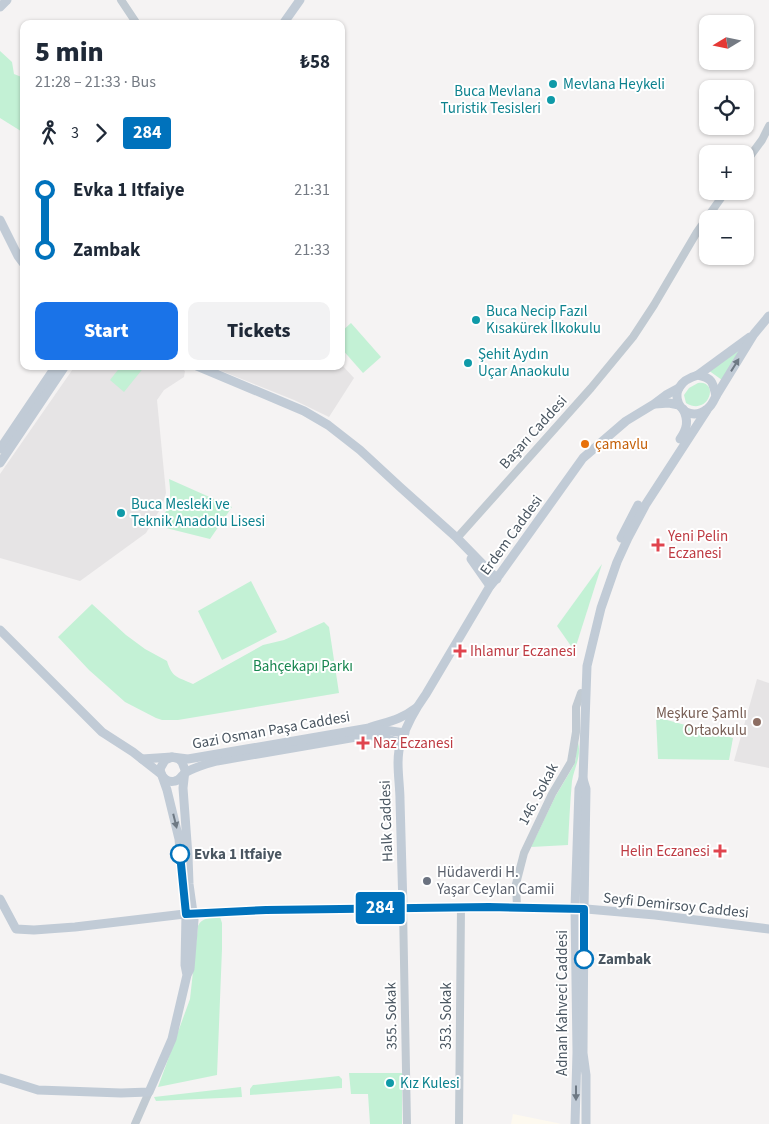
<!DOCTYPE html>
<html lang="en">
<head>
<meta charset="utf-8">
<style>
  body { margin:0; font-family:"Source Sans 3",sans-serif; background:#f2f2f3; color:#1f2937; height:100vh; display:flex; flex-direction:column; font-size:19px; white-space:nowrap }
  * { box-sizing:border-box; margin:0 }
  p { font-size:16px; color:#747a83 }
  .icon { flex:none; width:28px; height:28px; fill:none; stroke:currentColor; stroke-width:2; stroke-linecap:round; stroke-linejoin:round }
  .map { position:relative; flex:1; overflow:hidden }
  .side { position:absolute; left:20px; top:20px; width:325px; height:350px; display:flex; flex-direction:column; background:#fff; border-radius:10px; box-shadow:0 1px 4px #0004 }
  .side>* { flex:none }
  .badge { padding:0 10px; border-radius:4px; font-size:18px; line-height:32px }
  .needle { width:32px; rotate:260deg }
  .tools { position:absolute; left:699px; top:15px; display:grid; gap:10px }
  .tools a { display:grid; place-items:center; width:55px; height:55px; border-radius:10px; background:#fff; box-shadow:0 1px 4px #0004; font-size:25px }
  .map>.badge { position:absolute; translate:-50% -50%; box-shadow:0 0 0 2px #fff }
  .legs { display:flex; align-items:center; gap:8px; height:55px; padding:0 15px; font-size:16px }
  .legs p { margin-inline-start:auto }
  .headline { display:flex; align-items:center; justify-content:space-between; height:85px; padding:0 15px }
  h1 { font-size:28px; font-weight:800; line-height:38px }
  .action { display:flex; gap:10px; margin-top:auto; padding:10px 15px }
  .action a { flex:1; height:58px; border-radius:10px; background:#1a73e8; color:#fff; font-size:20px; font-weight:800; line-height:58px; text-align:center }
  .action a+a { background:#f2f2f3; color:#1f2937 }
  ul { padding:0 15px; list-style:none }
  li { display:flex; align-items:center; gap:18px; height:60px; font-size:19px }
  li i { display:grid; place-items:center; width:8px; height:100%; margin:0 6px; background:currentColor }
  li i::after { content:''; width:12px; height:12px; margin:-6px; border:4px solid; border-radius:50%; background:#fff }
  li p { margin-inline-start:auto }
  li:first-child i { background:linear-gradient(#0000 50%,currentColor 0) }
  li:last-child i { background:linear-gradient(currentColor 50%,#0000 0) }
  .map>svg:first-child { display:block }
</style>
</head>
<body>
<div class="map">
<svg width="769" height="1124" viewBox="0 0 769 1124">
  <rect width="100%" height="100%" fill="#f5f3f3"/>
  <polygon fill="#fdf9ef" points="513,1114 557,1123 561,1124 511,1124"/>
  <g fill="#e6e4e5">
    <polygon points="341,364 354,378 329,417 294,400 209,366 341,366"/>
    <polygon points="75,366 178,366 185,371 184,377 164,390 157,400 166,493 162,506 146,533 80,581 0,558 0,474"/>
    <polygon points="757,679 769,683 769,768 734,761"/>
  </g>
  <g fill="#c3f1d5">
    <polygon points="0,51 12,62 14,74 24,78 24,133 0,118"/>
    <polygon points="351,323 381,357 363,373 341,348 341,332"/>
    <polygon points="741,347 722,380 708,370"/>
    <polygon points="121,366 145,366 124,392 110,380"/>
    <path d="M698 383C720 380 709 417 686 403L684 395 689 388Z"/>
    <path d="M169 479 232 507 210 539 158 526C169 507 172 501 169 479Z"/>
    <polygon points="602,564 576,646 571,646 557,626"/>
    <polygon points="251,581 277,632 222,660 198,611"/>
    <path d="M92 604 126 635 145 649 167 661C172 678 178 677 193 684L263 645 284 640 324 622 329 627 339 693 178 720H162L156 718 125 702 89 670 58 637Z"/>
    <polygon points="656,717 733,738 729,760 658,759"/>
    <path d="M578 742C582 756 574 768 572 781 570 803 569 824 568 845L531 847 555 797 574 765 576 758 575 746Z"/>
    <path d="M220 917 222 923V949L217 1075 158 1087 190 999 198 926C202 917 211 918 220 917Z"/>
    <polygon points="349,1073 402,1073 402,1124 370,1124 368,1094 351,1094"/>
    <polygon points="339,1076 342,1079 342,1088 250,1095 250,1089 253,1085"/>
    <polygon points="241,1087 242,1097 156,1101 154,1097"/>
  </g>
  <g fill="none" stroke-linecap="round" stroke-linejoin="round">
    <g stroke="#c1cad2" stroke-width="8">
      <polyline points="121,0 137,24"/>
      <polyline points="745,163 762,140 769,126"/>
      <polyline points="457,538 591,388 633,337 654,305 697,232 726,191"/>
      <polyline points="517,907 516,884 524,853 552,794 571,762 576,732 576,707 581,693"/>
      <polyline points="403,908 407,1124"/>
      <polyline points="135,1124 149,1092"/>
      <polyline points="459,1124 461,907"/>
    </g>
    <g stroke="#c1cbd6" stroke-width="9">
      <polyline points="0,7 7,0"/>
      <polyline points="283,24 300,0"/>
      <polyline points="0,220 18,256 24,264"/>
      <polyline points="197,366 304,411 328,425 360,450 400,487 457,538 497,579"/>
      <path d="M698 375C712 378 713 382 716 396 714 400 712 406 707 409 683 428 658 386 698 375Z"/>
      <polyline points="698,375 750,337"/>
      <polyline points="716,396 754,334 769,316"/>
      <polyline points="655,404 669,403 679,405"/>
      <path d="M680 439C687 429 689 421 683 409"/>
      <polyline points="0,449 56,366"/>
      <polyline points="0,463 65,366"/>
      <polyline points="621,538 638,505"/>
      <polyline points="471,559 490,586"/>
      <path d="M0 630 102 732 133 752 161 774C164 779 168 783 175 781 180 780 180 777 184 774 189 769 209 763 217 761L362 736H378L400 743"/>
      <path d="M371 727C390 721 400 720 416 708"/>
      <polyline points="142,759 172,757 188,759 369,728 405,733"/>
      <polyline points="0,899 16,929 34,930 75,927 193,913 266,910 489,907 575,908 655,915 769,929"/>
      <path d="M403 908C402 872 401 836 400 800 400 782 395 760 401 742 406 726 416 708 426 694L490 586 500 574 583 458 626 421 654 404 666 395 679 388"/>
      <polyline points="0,1078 38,1090 121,1093 149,1092 172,1039 187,975 190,969 194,920 189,884 188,856 183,788 185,770 182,762 179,759 172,757 165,760 161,767 160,770 167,790 179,839 186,914 185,965 187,975"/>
      <polyline points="575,1124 577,1052 575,908 579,789 583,779"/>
      <polyline points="586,1124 586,1075 583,1053 584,909 586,789 583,779 587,666 601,608 617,562 628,538 646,504 707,410"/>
    </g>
  </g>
  <defs><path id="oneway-solid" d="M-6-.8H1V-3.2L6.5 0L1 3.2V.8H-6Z" transform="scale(1.25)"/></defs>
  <g fill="#6e7984">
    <use href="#oneway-solid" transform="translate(735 365) rotate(-58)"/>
    <use href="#oneway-solid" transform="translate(175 821) rotate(76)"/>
    <use href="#oneway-solid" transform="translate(576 1093) rotate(90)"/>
  </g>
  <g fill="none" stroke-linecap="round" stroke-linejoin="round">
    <g stroke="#fff" stroke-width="11">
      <polyline id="line-1" points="180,854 186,914 266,910 489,907 584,909 584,959"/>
    </g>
    <use href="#line-1" stroke="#0072bc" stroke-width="8"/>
  </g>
  <g fill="#0f9aa8" stroke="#fff" stroke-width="2">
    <circle cx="553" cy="84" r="5"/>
    <circle cx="551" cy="100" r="5"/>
    <circle cx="476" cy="320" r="5"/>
    <circle cx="468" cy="363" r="5"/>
    <circle cx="121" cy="513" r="5"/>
    <circle cx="390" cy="1083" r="5"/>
  </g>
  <circle fill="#e8710a" stroke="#fff" stroke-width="2" cx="585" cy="444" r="5"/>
  <g fill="#e0444e" stroke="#fff" stroke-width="2">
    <path d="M655.5 537.5h5v5h5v5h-5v5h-5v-5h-5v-5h5z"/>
    <path d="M457.5 643.5h5v5h5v5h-5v5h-5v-5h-5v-5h5z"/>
    <path d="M360.5 735.5h5v5h5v5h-5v5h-5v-5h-5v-5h5z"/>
    <path d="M717.5 843.5h5v5h5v5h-5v5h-5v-5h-5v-5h5z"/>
  </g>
  <circle fill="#8d6e63" stroke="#fff" stroke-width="2" cx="757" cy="722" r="5"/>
  <g fill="#fff" stroke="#0072bc" stroke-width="2.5">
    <circle cx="180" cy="854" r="9"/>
    <circle cx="584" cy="959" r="9"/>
  </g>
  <circle fill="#6b7280" stroke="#fff" stroke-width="2" cx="427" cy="881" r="5"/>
  <g text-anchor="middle" stroke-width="4" stroke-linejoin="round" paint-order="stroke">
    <g font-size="15" fill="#0d838f" stroke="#fff" text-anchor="start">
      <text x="563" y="89">Mevlana Heykeli</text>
      <text x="541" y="96" text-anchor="end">Buca Mevlana<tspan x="541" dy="17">Turistik Tesisleri</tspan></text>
      <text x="486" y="316">Buca Necip Fazıl<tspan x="486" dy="17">Kısakürek İlkokulu</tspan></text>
      <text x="478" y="359">Şehit Aydın<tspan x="478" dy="17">Uçar Anaokulu</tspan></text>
      <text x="131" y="509">Buca Mesleki ve<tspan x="131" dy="17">Teknik Anadolu Lisesi</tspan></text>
      <text x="400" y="1088">Kız Kulesi</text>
    </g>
    <g font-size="15" fill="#4a5661" stroke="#fff">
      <text transform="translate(533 432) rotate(-48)" y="5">Başarı Caddesi</text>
      <text transform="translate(511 535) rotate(-54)" y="5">Erdem Caddesi</text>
      <text transform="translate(271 730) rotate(-10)" y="5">Gazi Osman Paşa Caddesi</text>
      <text transform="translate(538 794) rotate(-62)" y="5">146. Sokak</text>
      <text transform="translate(386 821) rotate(-92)" y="5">Halk Caddesi</text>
      <text transform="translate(676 905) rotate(6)" y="5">Seyfi Demirsoy Caddesi</text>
      <text transform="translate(562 1003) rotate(-90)" y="5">Adnan Kahveci Caddesi</text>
      <text transform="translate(391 1016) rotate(-91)" y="5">355. Sokak</text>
      <text transform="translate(446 1016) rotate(-90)" y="5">353. Sokak</text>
    </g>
    <g font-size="15" fill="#c56008" stroke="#fff" text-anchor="start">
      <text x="595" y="449">çamavlu</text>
    </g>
    <g font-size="15" fill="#be3a42" stroke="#fff" text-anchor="start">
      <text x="668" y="541">Yeni Pelin<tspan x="668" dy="17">Eczanesi</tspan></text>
      <text x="470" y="656">Ihlamur Eczanesi</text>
      <text x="373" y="748">Naz Eczanesi</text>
      <text x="710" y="856" text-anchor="end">Helin Eczanesi</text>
    </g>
    <g font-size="15" fill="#17864f" stroke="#fff">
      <text x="303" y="671">Bahçekapı Parkı</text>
    </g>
    <g font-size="15" fill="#785e54" stroke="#fff" text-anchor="end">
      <text x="747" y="718">Meşkure Şamlı<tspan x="747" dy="17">Ortaokulu</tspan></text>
    </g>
    <g font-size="15" font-weight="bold" fill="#4a5661" stroke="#fff" text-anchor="start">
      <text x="194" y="859">Evka 1 Itfaiye</text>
      <text x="598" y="964">Zambak</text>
    </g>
    <g font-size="15" fill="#5b616d" stroke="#fff" text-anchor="start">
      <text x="437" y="877">Hüdaverdi H.<tspan x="437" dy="17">Yaşar Ceylan Camii</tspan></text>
    </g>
  </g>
</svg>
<div class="tools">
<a><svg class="needle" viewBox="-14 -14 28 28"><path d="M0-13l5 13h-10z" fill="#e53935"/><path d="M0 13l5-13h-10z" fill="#747a83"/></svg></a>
<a><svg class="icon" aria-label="locate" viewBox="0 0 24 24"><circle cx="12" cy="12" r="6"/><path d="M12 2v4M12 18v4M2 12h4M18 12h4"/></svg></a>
<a>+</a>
<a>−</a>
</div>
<b class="badge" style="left:380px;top:908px;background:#0072bc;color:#fff">284</b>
<section class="side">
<div class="headline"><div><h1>5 min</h1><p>21:28 – 21:33 · Bus</p></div><b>₺58</b></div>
<div class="legs"><svg class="icon" aria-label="walk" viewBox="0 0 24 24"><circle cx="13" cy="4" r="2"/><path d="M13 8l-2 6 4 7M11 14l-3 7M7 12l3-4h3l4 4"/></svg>3<svg class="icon" aria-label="forward" viewBox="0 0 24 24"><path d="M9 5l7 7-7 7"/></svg><b class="badge" style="background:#0072bc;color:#fff">284</b></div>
<ul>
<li><i style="color:#0072bc"></i><b>Evka 1 Itfaiye</b><p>21:31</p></li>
<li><i style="color:#0072bc"></i><b>Zambak</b><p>21:33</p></li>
</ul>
<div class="action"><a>Start</a><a>Tickets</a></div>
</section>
</div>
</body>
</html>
